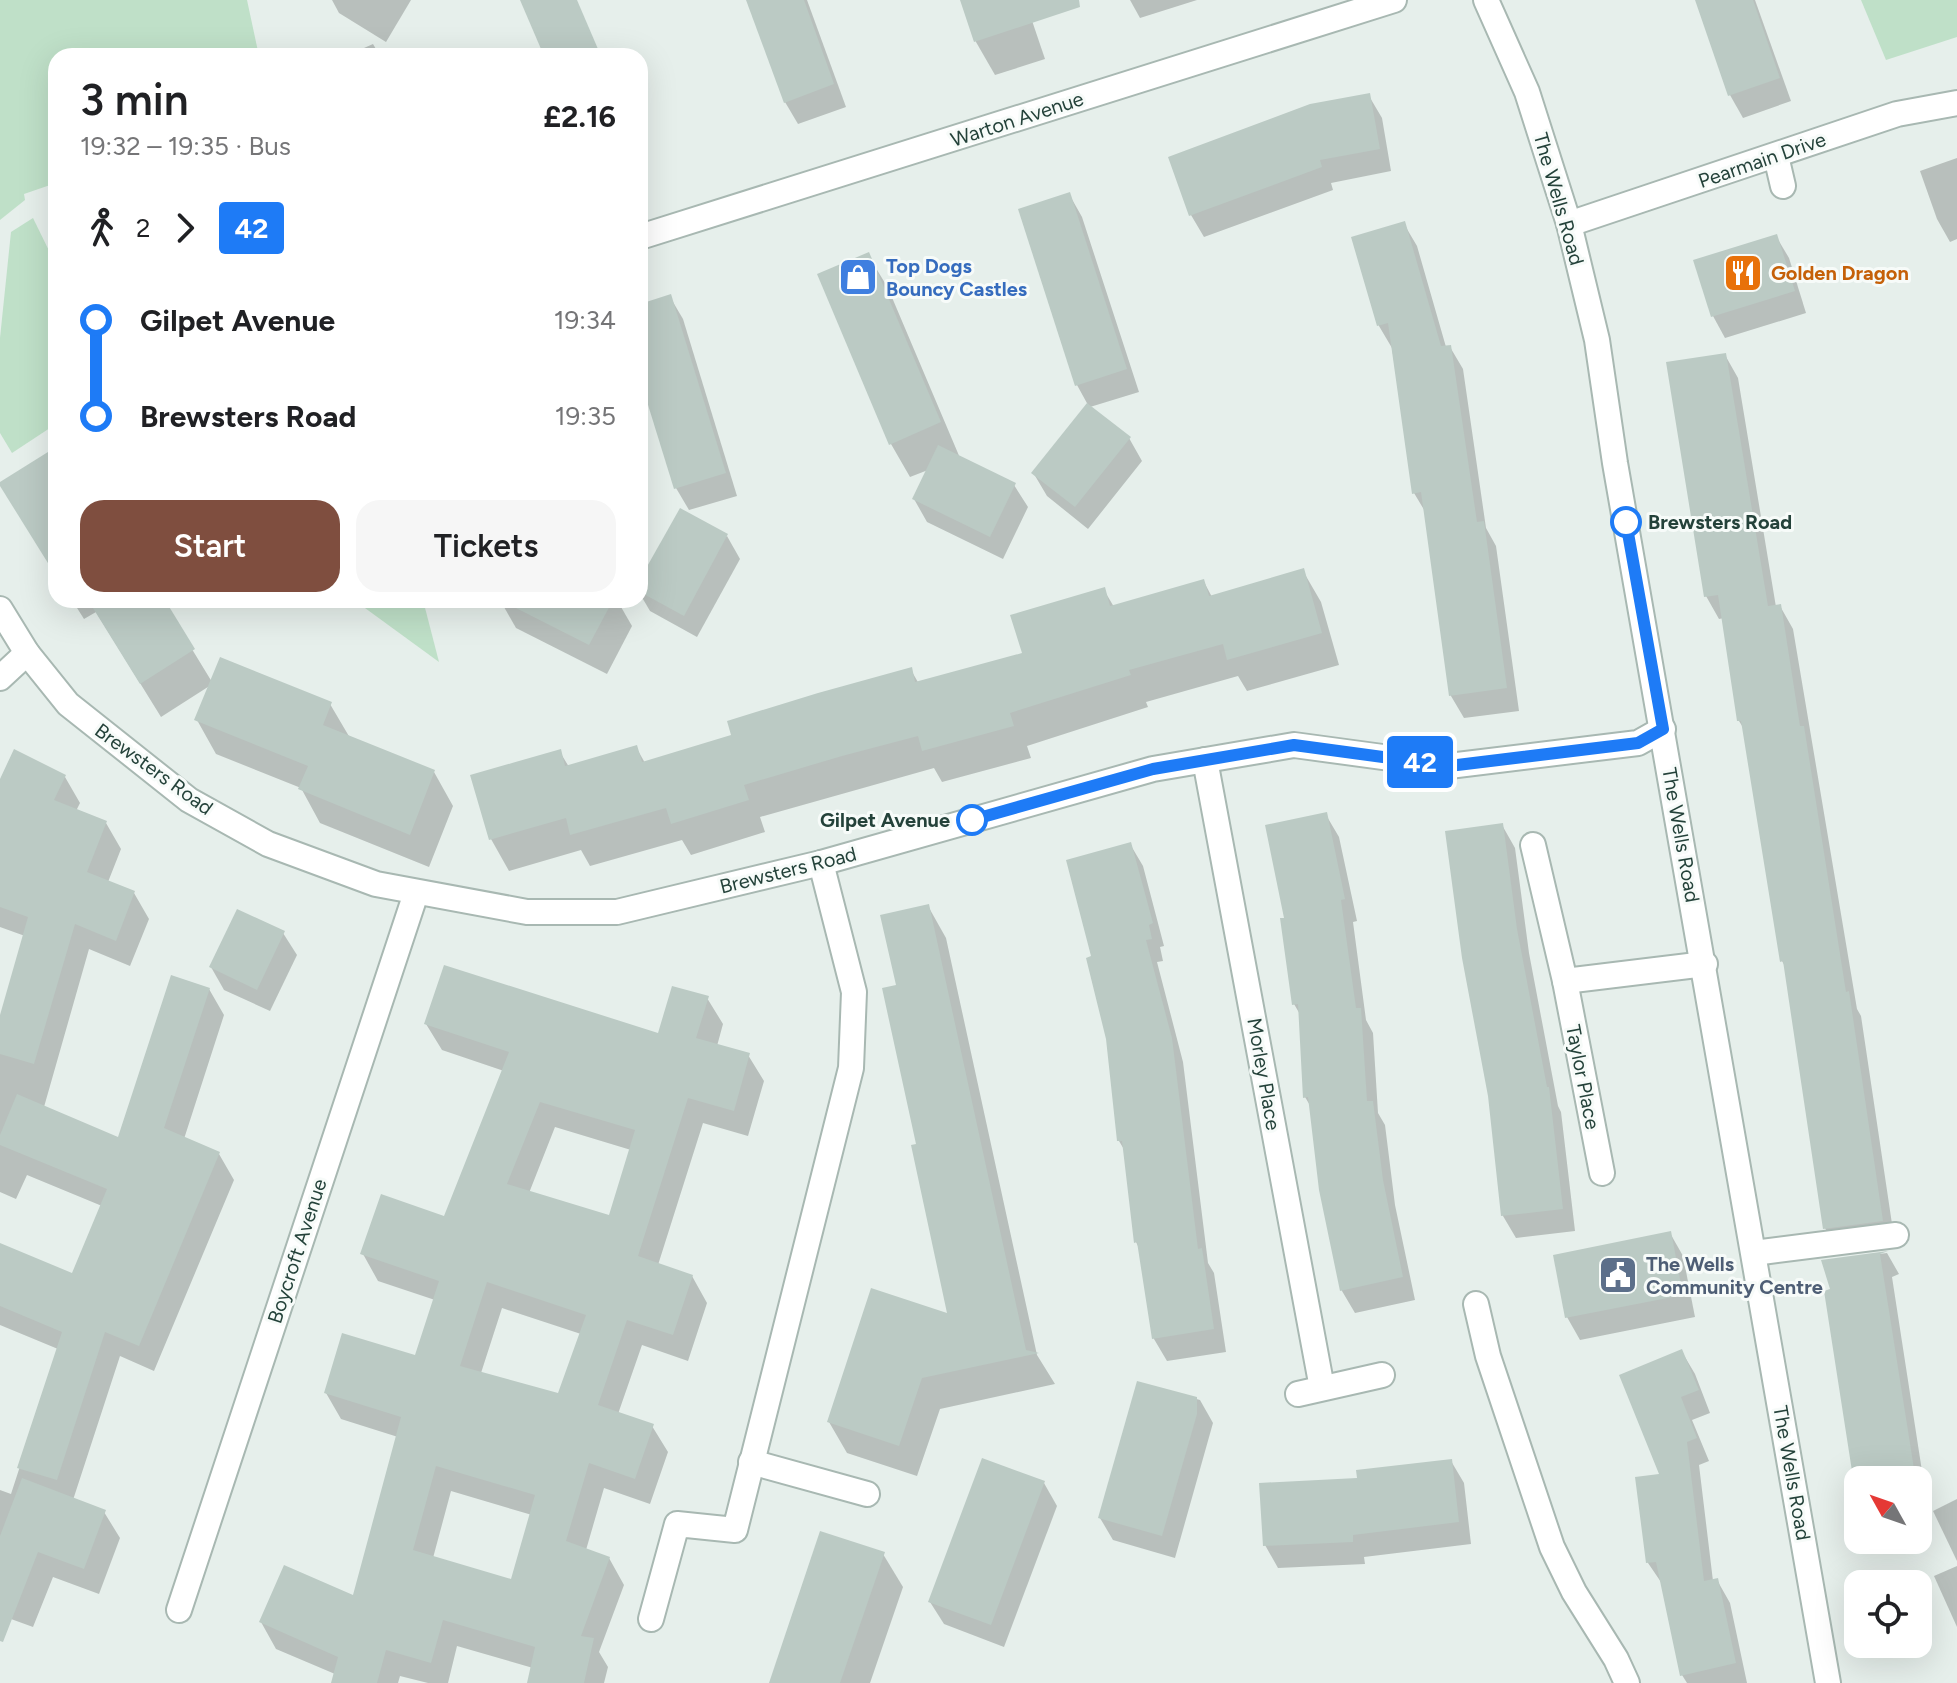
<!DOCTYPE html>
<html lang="en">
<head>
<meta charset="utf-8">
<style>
  body { margin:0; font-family:Figtree,sans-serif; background:#f6f6f6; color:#202124; height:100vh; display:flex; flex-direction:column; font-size:30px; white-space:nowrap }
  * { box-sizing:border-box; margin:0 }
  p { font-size:26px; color:#757577 }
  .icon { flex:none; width:44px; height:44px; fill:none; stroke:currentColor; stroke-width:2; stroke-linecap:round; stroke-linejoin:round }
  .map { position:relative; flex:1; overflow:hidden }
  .panel { position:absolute; left:48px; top:48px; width:600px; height:560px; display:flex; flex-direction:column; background:#fff; border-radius:24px; box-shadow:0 8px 32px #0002 }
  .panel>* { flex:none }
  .badge { padding:0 16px; border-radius:6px; font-size:28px; line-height:52px }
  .needle { width:52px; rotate:310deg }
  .tools { position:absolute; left:1844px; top:1466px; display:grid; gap:16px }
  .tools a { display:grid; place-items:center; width:88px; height:88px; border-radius:16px; background:#fff; box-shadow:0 8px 32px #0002; font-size:40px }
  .map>.badge { position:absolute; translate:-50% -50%; box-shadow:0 0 0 4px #fff }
  .legs { display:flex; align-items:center; gap:12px; height:88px; padding:0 32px; font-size:26px }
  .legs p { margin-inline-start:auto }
  .overview { display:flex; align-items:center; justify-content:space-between; height:136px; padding:0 32px }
  h1 { font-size:44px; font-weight:600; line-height:60px }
  .action { display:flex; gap:16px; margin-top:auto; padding:16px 32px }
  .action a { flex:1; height:92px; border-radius:24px; background:#7f4e3f; color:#fff; font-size:32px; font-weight:600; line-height:92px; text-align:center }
  .action a+a { background:#f6f6f6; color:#202124 }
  ul { padding:0 32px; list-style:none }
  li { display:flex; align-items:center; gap:28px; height:96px; font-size:30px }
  li i { display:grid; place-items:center; width:12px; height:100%; margin:0 10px; background:currentColor }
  li i::after { content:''; width:20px; height:20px; margin:-10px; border:6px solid; border-radius:50%; background:#fff }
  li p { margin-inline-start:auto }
  li:first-child i { background:linear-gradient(#0000 50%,currentColor 0) }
  li:last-child i { background:linear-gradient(currentColor 50%,#0000 0) }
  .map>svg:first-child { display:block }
</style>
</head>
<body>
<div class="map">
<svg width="1957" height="1683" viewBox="0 0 1957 1683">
  <rect width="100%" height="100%" fill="#e6efeb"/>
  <g fill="#bfe0c8">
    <polygon points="0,0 247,0 259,56 56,56 56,183 24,194 25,200 0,220"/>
    <polygon points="1861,0 1957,0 1957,37 1886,60"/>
    <polygon points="33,218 56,265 56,424 12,453 0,433 0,338 11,232"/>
    <polygon points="354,600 423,600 439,662"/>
  </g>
  <g fill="#0003" fill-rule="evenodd">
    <polygon points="332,0 411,0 386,42 339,13"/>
    <polygon points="749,0 807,0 846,107 798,124 785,102"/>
    <polygon points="962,0 1025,0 1045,59 995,75 976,42"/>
    <polygon points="1130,0 1197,0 1140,18"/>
    <polygon points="1703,0 1755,0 1791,101 1743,118 1730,95"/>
    <polygon points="373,44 380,56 346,56"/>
    <polygon points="1369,96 1382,118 1391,171 1331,183 1333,190 1204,237 1191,215"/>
    <polygon points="1957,158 1957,239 1950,242 1937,219 1920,171"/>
    <polygon points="1069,194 1082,217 1139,392 1090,407 1129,438 1142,461 1088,529 1047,496 1034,474 1088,405 1077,385"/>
    <polygon points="1404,224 1417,246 1446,347 1450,347 1463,369 1486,528 1496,546 1519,711 1464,718 1451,696 1426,513 1414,493 1392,348 1379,326 1353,238"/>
    <polygon points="1776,236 1789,258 1806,313 1725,338 1713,316"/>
    <polygon points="868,255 888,288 960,458 1014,485 1028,507 1003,559 927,522 914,499 928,470 910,477 891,444"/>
    <polygon points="670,297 683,319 737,496 689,510 676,488 640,372 640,306"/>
    <polygon points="1725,355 1738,378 1776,607 1780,606 1793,629 1857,1009 1861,1016 1895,1244 1838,1251 1825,1228 1786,968 1782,961 1744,729 1739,721 1724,618 1719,619 1706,596"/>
    <polygon points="727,536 740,559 697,637 650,611 640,594 640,583"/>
    <polygon points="1303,571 1321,602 1339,665 1247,691 1238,676 1146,702 1148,707 1027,746 1031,758 942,782 934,768 760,817 765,832 691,855 682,840 590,866 581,850 509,871 491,839 560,752 569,767 636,747 645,763 734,736 911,670 919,684 1024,654 1104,590 1114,607 1204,582 1212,597"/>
    <polygon points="72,600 162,600 212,682 330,704 350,738 434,772 453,806 429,867 320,823 301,788 216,754 197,720 211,685 161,717 96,612 84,619"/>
    <polygon points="500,600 617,600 632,626 607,674 516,628"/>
    <polygon points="65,777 80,803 76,811 106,823 121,849 108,882 134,893 149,919 130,966 89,949 44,1107 119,1139 209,989 224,1015 184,1139 219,1154 234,1180 154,1371 120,1356 73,1500 104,1512 120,1538 99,1594 53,1577 33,1627 0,1615 0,1490 11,1494 58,1349 0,1325 0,1245 73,1275 102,1206 27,1175 16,1199 0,1192 0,1022 25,936 0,927 0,783"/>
    <polygon points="1326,815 1339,837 1357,921 1353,922 1366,1020 1373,1033 1378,1113 1385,1125 1395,1205 1415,1300 1355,1313 1342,1291 1321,1189 1311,1107 1305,1097 1301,1016 1294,1004 1286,919"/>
    <polygon points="1502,825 1515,848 1529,953 1558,1106 1561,1112 1575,1231 1516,1238 1503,1216 1490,1095"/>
    <polygon points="1130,844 1143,866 1164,946 1160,947 1163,961 1157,962 1183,1062 1208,1263 1214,1273 1226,1352 1167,1361 1154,1339 1140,1250 1136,1242 1125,1151 1119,1141 1108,1039 1094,958"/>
    <polygon points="928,906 946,938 1037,1355 1055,1384 940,1409 917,1476 847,1453 829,1422 949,1316 918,1145 898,986"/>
    <polygon points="283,933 297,955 270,1011 224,990 211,967"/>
    <path d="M707 998 723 1024 717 1046 748 1055 764 1081 748 1136 703 1123 658 1265 692 1276 707 1303 688 1361 642 1345 618 1414 652 1426 668 1452 650 1504 604 1488 586 1550 609 1558 624 1585 599 1652 608 1667 604 1683H529L533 1668 457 1646 448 1683H428L400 1676 398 1683H333L335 1674 276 1649 261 1622 355 1598 398 1437 341 1419 326 1393 416 1358 435 1300 378 1281 363 1254 445 1218 504 1071 442 1050 426 1024 660 1036ZM555 1127 631 1150 610 1217 529 1193ZM502 1308 581 1334 560 1396 481 1373ZM451 1491 532 1515 512 1582 433 1558Z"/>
    <polygon points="1670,1233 1683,1256 1695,1317 1580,1340 1567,1317"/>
    <polygon points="1887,1253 1899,1274 1892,1277 1926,1497 1918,1498 1918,1480 1858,1480 1858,1487 1856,1483 1832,1290 1823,1261"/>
    <polygon points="1682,1352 1695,1374 1710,1413 1692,1420 1709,1461 1699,1465 1713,1581 1717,1580 1730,1603 1747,1683 1687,1683 1682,1675 1663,1585 1648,1563 1637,1478 1662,1475"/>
    <polygon points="1138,1383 1200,1400 1213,1423 1175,1558 1113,1540 1100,1518"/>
    <polygon points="1451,1461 1464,1483 1471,1544 1364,1557 1365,1564 1278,1568 1265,1545 1359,1480"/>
    <polygon points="1044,1483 1057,1506 1004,1647 944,1624 930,1602"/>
    <polygon points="1957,1499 1957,1561 1933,1511"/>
    <polygon points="883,1554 903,1587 870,1683 777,1683"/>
    <polygon points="1957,1566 1957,1627 1934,1576"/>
  </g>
  <g fill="#bbcac4" fill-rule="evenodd">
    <polygon points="520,0 577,0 601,56 544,56"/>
    <polygon points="746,0 804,0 834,84 784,103"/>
    <polygon points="960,0 1079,0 1080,7 974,42"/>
    <polygon points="1695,0 1753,0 1780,78 1728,96"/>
    <polygon points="1370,93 1380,149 1320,160 1322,167 1189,216 1168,157 1310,104"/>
    <polygon points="1070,192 1127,369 1075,386 1018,209"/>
    <polygon points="1405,221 1441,346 1451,345 1477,522 1484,521 1507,688 1449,696 1421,492 1412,494 1388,323 1377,326 1351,237"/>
    <polygon points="1777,234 1795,291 1711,317 1693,260"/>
    <polygon points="869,252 941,422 889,445 817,274"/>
    <polygon points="671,294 726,473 674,489 640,379 640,304"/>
    <polygon points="1726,353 1768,606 1781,604 1800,726 1804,726 1846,992 1849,991 1883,1221 1823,1229 1783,961 1780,962 1741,721 1737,721 1718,595 1704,597 1666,362"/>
    <polygon points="1087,403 1131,437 1075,507 1031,473"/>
    <polygon points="938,445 1016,483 990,537 912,499"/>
    <polygon points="56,447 56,576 0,486 0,482"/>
    <polygon points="680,508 728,534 684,616 640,592 640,579"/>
    <polygon points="1304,568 1322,633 1227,660 1223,644 1129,670 1131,675 1010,713 1014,726 922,751 918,736 842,756 744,785 749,800 671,824 666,808 570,835 566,818 489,840 470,775 561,749 565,766 637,745 642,762 731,735 727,721 818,693 912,667 915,682 1022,653 1010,615 1105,587 1110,606 1204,579 1209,596"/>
    <polygon points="88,600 165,600 195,649 140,684"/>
    <polygon points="500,600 613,600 589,645"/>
    <polygon points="220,657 332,702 323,725 435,770 410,835 298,789 308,766 194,720"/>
    <polygon points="14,749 66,775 54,800 107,821 87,872 135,891 116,941 75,924 34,1064 0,1054 0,1015 28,917 0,907 0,779"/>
    <polygon points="1327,812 1345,899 1341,900 1356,1008 1361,1008 1367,1101 1373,1101 1383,1180 1403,1277 1340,1291 1319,1190 1308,1097 1303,1098 1298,1004 1292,1005 1280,918 1284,918 1265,825"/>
    <polygon points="1503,823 1517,929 1547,1087 1549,1087 1563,1209 1501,1216 1488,1096 1462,958 1445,831"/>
    <polygon points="1131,842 1153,923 1149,925 1152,939 1146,940 1172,1038 1198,1249 1202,1248 1214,1329 1152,1339 1137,1242 1134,1243 1122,1141 1117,1141 1106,1039 1086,958 1091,956 1066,860"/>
    <polygon points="929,904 1026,1350 1039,1353 922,1378 899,1446 827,1422 871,1288 947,1313 911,1145 916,1144 882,988 896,985 880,915"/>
    <polygon points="237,909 285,931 257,990 209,967"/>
    <path d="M444 965 658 1033 672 986 709 996 696 1038 750 1053 734 1111 688 1098 638 1256 693 1275 673 1335 627 1320 598 1405 654 1424 635 1479 589 1463 566 1541 610 1557 581 1636 594 1638 584 1683H527L535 1647 443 1620 431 1663 386 1650 377 1683H331L338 1657 259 1622 284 1565 353 1595 401 1417 324 1393 342 1333 415 1355 439 1281 360 1254 381 1194 444 1216 509 1052 424 1024ZM540 1102 635 1130 609 1215 507 1184ZM487 1282 586 1315 558 1393 460 1366ZM436 1466 535 1495 511 1579 413 1550Z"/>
    <polygon points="171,975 210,988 164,1128 220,1152 139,1346 105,1332 57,1480 17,1468 62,1332 0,1306 0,1243 72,1273 107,1189 0,1145 0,1135 17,1094 118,1137"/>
    <polygon points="1671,1231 1683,1295 1565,1318 1553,1255"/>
    <polygon points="1888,1251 1880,1254 1915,1475 1858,1480 1858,1483 1854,1484 1824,1291 1830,1289 1821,1260"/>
    <polygon points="1682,1349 1699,1390 1681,1397 1697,1438 1687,1442 1704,1581 1718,1578 1736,1663 1680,1676 1656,1562 1646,1563 1635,1477 1659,1474 1619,1375"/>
    <polygon points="1137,1381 1197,1397 1197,1414 1162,1536 1098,1518"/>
    <polygon points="982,1458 1045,1481 991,1625 928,1602"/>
    <polygon points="1452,1459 1459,1522 1353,1535 1353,1542 1263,1546 1259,1483 1357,1478 1356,1470"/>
    <polygon points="22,1478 106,1510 84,1569 38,1552 3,1642 0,1641 0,1536"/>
    <polygon points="820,1531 885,1552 840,1683 769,1683"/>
  </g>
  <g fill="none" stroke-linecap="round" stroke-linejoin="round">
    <g stroke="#a8b8b2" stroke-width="28">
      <g id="minor">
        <polyline points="1486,0 1527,92 1569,224 1597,340 1615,463 1828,1683"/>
        <polyline points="1776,156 1783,186"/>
        <polyline points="1569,224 1897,114 1957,103"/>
        <polyline points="640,237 1394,0"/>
        <polyline points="0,609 27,653 68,704 189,800 268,844 376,884 527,912 617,912 821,863 1153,769 1294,745 1449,766 1638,743 1663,729"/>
        <polyline points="0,678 27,653"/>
        <polyline points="1205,760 1322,1388"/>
        <polyline points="1533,845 1565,981 1602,1173"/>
        <polyline points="1565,981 1705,964"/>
        <polyline points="1754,1253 1896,1235"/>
        <polyline points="1476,1304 1488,1356 1552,1547 1574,1592 1616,1659 1627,1683"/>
        <polyline points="1298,1394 1382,1375"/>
        <polyline points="751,1462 867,1494"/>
        <polyline points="179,1610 416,893"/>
        <polyline points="651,1619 677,1524 735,1530 851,1068 854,992 821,863"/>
      </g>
    </g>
    <use href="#minor" stroke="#fff" stroke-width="24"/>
  </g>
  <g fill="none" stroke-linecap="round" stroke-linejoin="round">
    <g stroke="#fff" stroke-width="18">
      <polyline id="line-1" points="972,820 1153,769 1294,745 1449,766 1638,743 1663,729 1626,522"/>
    </g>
    <use href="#line-1" stroke="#1e7bf6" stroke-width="12"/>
  </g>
  <defs>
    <g id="restaurant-square" transform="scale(2)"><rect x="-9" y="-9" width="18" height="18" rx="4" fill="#e8710a" stroke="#f7fbf9"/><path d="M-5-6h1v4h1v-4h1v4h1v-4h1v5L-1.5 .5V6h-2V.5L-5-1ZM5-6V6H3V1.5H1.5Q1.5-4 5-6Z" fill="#fff"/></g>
    <g id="shop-square" transform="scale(2)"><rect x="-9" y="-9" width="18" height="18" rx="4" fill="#3f7fe0" stroke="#f7fbf9"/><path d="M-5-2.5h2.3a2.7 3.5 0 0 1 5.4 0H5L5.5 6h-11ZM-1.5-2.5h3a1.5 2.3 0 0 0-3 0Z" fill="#fff"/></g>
    <g id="civic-square" transform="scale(2)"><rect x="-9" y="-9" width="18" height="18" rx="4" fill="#5c6f8a" stroke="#f7fbf9"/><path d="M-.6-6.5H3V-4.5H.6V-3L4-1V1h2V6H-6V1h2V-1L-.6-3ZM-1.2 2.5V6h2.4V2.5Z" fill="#fff"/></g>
  </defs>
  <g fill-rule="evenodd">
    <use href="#restaurant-square" x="1743" y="273"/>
    <use href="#shop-square" x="858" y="277"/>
    <use href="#civic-square" x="1618" y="1275"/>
  </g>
  <g fill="#fff" stroke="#1e7bf6" stroke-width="4">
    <circle cx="1626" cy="522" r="14"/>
    <circle cx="972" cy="820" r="14"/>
  </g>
  <g text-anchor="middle" stroke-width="6" stroke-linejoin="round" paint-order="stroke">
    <g font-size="20" fill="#24423a" stroke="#f7fbf9">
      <text transform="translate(1017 119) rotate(-18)" y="7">Warton Avenue</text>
      <text transform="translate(1762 160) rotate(-19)" y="7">Pearmain Drive</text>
      <text transform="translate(1559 199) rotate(74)" y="7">The Wells Road</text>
      <text transform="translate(154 769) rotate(36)" y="7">Brewsters Road</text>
      <text transform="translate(1681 835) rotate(80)" y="7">The Wells Road</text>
      <text transform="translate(788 870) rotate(-14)" y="7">Brewsters Road</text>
      <text transform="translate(1264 1074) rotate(80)" y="7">Morley Place</text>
      <text transform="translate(1583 1077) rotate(79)" y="7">Taylor Place</text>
      <text transform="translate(297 1251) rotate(-72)" y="7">Boycroft Avenue</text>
      <text transform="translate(1792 1473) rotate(80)" y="7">The Wells Road</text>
    </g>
    <g font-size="20" font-weight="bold" fill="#366cbe" stroke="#f7fbf9" text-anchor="start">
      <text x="886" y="273">Top Dogs<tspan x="886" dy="23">Bouncy Castles</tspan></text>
    </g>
    <g font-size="20" font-weight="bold" fill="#c56008" stroke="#f7fbf9" text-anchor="start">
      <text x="1771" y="280">Golden Dragon</text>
    </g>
    <g font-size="20" font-weight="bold" fill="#24423a" stroke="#f7fbf9" text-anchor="start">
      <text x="1648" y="529">Brewsters Road</text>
      <text x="950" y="827" text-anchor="end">Gilpet Avenue</text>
    </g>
    <g font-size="20" font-weight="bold" fill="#4e5e75" stroke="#f7fbf9" text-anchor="start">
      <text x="1646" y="1271">The Wells<tspan x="1646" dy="23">Community Centre</tspan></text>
    </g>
  </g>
</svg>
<div class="tools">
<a><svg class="needle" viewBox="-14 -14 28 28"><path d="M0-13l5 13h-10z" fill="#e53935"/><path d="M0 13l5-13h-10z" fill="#757577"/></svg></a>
<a><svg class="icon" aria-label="locate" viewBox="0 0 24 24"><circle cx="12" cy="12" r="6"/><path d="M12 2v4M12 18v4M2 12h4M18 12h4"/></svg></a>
</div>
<b class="badge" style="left:1420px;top:762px;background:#1e7bf6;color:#fff">42</b>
<section class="panel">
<div class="overview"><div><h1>3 min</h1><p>19:32 – 19:35 · Bus</p></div><b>£2.16</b></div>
<div class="legs"><svg class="icon" aria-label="walk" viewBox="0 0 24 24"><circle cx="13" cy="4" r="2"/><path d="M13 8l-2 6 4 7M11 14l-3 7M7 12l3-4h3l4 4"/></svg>2<svg class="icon" aria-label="forward" viewBox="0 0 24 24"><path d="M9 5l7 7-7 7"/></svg><b class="badge" style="background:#1e7bf6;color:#fff">42</b></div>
<ul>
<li><i style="color:#1e7bf6"></i><b>Gilpet Avenue</b><p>19:34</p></li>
<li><i style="color:#1e7bf6"></i><b>Brewsters Road</b><p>19:35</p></li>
</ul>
<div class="action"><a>Start</a><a>Tickets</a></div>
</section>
</div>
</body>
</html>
